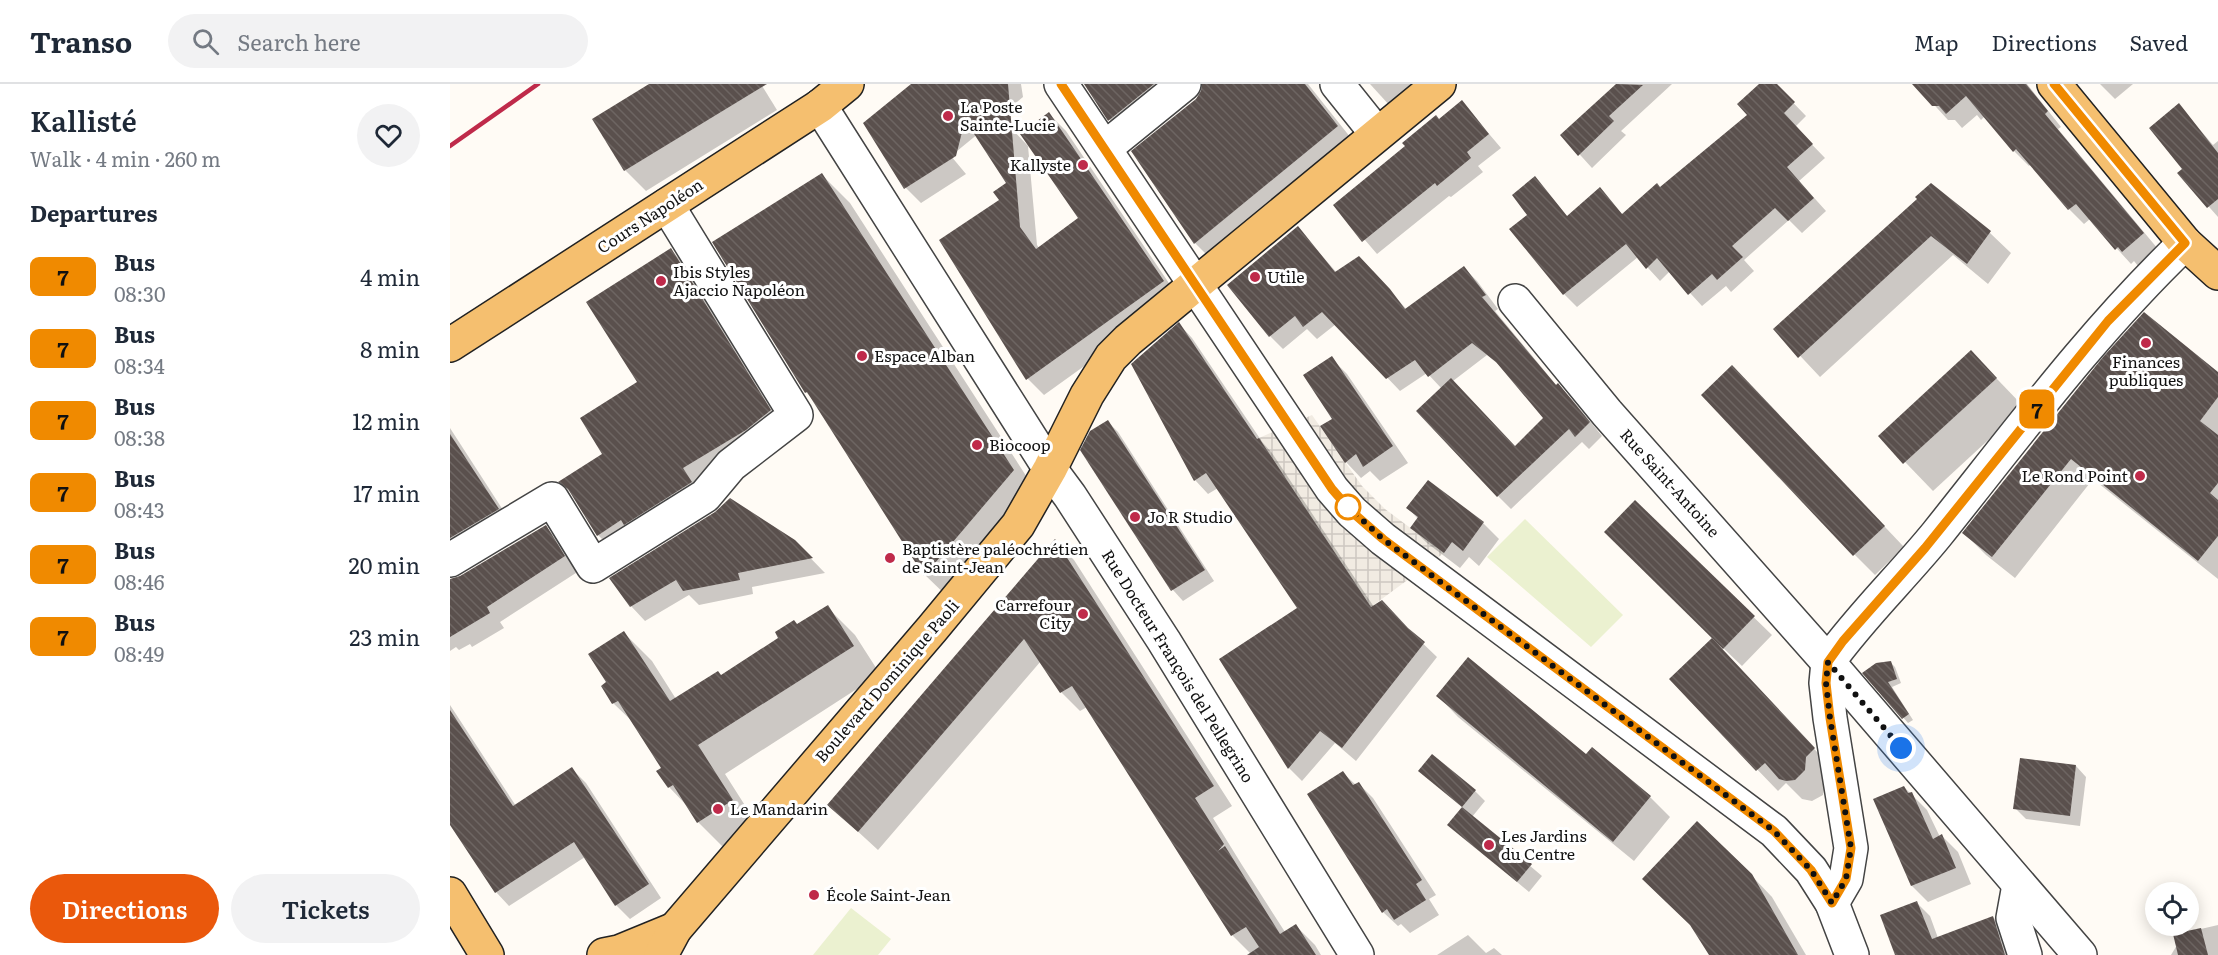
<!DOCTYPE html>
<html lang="en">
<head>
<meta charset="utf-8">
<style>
  body { margin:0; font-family:Literata,serif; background:#f2f2f3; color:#1f2937; height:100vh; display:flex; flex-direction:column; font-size:22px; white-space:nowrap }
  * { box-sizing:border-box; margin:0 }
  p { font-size:20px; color:#747a83 }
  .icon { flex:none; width:33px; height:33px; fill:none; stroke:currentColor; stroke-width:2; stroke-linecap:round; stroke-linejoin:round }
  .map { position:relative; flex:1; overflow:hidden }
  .sheet { display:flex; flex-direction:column; background:#fff; width:450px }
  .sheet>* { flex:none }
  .badge { padding:0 12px; border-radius:9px; font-size:21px; line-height:39px }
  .buttons { position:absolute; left:1695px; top:798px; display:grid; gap:12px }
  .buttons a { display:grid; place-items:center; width:54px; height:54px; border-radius:50%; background:#fff; box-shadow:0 3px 15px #0003; font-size:30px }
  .you { position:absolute; width:30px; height:30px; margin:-15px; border:4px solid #fff; border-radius:50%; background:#1a73e8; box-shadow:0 0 0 9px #1a73e833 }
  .map>.badge { position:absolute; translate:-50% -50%; box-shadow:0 0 0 3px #fff }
  h2 { padding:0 30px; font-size:22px; line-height:54px }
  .round { display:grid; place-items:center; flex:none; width:63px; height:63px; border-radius:32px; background:#f2f2f3 }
  .summary { display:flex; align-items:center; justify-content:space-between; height:102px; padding:0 30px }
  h1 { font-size:28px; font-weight:600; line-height:45px }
  .button { display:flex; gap:12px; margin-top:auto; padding:12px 30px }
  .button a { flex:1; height:69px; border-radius:36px; background:#ea580c; color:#fff; font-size:24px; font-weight:600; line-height:69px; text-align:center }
  .button a+a { background:#f2f2f3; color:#1f2937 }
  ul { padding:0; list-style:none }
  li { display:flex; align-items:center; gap:18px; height:72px; padding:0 30px }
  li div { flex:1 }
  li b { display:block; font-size:22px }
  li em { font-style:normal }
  li .badge { min-width:66px; font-weight:700; text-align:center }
  header { display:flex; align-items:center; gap:36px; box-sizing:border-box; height:84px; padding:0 30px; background:#fff; border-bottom:2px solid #e0e1e3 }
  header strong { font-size:28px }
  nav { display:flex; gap:33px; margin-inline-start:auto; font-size:21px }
  .search { width:420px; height:54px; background:#f2f2f3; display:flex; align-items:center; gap:15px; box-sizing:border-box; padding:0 21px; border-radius:33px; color:#747a83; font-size:22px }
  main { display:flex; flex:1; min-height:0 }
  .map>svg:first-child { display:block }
</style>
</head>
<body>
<header>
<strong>Transo</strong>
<div class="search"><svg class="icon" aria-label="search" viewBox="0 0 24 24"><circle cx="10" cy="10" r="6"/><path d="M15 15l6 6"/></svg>Search here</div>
<nav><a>Map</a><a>Directions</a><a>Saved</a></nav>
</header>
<main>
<section class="sheet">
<div class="summary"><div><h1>Kallisté</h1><p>Walk · 4 min · 260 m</p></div><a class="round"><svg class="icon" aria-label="heart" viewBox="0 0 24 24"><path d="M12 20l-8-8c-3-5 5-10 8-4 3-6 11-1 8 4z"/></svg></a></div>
<h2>Departures</h2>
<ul>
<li><span class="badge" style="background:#f08a00;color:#111">7</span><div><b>Bus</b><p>08:30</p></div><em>4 min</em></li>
<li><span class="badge" style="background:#f08a00;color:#111">7</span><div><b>Bus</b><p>08:34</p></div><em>8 min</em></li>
<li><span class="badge" style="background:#f08a00;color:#111">7</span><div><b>Bus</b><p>08:38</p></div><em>12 min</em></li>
<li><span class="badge" style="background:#f08a00;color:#111">7</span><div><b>Bus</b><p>08:43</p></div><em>17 min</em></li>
<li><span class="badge" style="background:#f08a00;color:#111">7</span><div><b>Bus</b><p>08:46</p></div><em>20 min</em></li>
<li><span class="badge" style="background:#f08a00;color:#111">7</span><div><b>Bus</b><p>08:49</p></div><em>23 min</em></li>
</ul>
<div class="button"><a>Directions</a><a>Tickets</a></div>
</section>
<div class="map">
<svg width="1768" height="871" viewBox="0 0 1768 871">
  <defs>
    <pattern id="plaza-grid" width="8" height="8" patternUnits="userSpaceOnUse" patternTransform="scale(1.5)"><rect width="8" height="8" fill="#f1ebe2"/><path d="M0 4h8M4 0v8" fill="none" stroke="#cec8c1"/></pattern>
    <pattern id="building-back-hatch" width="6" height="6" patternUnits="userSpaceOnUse" patternTransform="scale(1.5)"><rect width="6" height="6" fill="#5a504d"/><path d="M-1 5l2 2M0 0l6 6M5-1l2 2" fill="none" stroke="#6d6562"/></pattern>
  </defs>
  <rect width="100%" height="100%" fill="#fffbf5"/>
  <g fill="#ebf1d0">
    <polygon points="1075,435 1173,531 1141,563 1037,473"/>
    <polygon points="401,824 441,855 428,871 363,871"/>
  </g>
  <polygon fill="url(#plaza-grid)" points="862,331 912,402 935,425 994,469 921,523 809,354"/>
  <g fill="#0003" fill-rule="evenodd">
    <polygon points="202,0 311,0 327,26 196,107 175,86 144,36"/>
    <polygon points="463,0 571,0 573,13 501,72 516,90 471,119 456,104 415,40"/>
    <polygon points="635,0 858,0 912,68 770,184 745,159 747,15 751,9 685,62 660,36"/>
    <polygon points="920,0 991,0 951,34"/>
    <polygon points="1169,0 1222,0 1171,47 1176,51 1142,84 1112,51"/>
    <polygon points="1311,0 1325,0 1356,32 1345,43 1375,74 1349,97 1376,127 1352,149 1339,136 1294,176 1304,187 1281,208 1276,202 1252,222 1220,187 1210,197 1188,173 1127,223 1114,210 1079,132 1085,94 1118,133 1150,105 1173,131 1210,105 1300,31"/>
    <polygon points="1465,0 1577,0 1611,43 1608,45 1708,165 1688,182 1684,177 1681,180 1640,135 1634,140 1619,125 1581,80 1579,82 1564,67 1535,32 1531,36 1527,31 1512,44 1505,36 1498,36"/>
    <polygon points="1650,0 1683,0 1665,15"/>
    <polygon points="1012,18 1051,64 1028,82 1033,88 1001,113 999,112 927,170 885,121"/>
    <polygon points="1729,21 1763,61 1768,57 1768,133 1729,89 1734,85"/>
    <polygon points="599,30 616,47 729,214 594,311 578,295 551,117 558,100 562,45 578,62 587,161 589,164 630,134"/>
    <polygon points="372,91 400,119 591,415 503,518 475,491 363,316 356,308"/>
    <polygon points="1481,101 1540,149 1561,169 1538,200 1503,171 1370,293 1325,245 1469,115"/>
    <path d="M848 144 887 189 923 187 957 226 1014 184 1027 197 1048 225 1045 227 1107 302 1121 314 1152 352 1139 365 1132 358 1061 425 1048 412 992 305 977 289 950 307 886 240 867 255 857 245 833 265 820 252ZM1037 271 1054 285 1095 334 1065 363 1003 297Z"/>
    <polygon points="221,166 238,183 337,344 165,468 148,451 124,412 110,398 154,370 189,299"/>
    <polygon points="729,240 742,254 813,359 822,369 924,523 962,549 987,573 906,677 885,659 852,697 839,684 771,575 849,525 768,404 758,410 745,396"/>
    <polygon points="1521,268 1574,323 1483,407 1430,352"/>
    <polygon points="881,274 897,290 958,379 930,397 920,387 911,394 896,378 884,335"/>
    <polygon points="1654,274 1768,290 1768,495 1643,395 1565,494 1536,471 1514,449"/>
    <polygon points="1303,304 1454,463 1425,491 1404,470"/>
    <polygon points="658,338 668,348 764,497 733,517 723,506 632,366"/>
    <polygon points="0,344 62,440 0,479"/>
    <polygon points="978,398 1033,439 1049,455 1029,482 1019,473 1010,484 977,459 962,444 968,435 958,424"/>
    <polygon points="1185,418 1322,551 1292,582 1270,561 1268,563 1384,686 1376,693 1373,711 1362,717 1352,715 1336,699 1328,707 1221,596 1264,555"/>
    <polygon points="96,443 110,457 129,487 50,538 54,544 22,563 20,560 9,566 6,563 0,567 0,496 10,494"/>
    <polygon points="344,457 375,489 302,503 303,510 249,521 239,511 195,537 181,522 161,495"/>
    <polygon points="605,457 624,476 782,722 763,734 792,781 835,848 846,842 865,861 871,871 802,871 782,851 637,623 630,627 611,608 591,577 428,766 379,721"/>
    <polygon points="377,523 405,551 430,590 275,690 310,745 276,766 248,738 239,724 219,703 213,684 186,641 163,619 158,599 174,549 202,577 226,615 271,593"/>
    <polygon points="1440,578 1445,583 1451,599 1442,603 1463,636 1458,639 1415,589"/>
    <polygon points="988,612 1136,672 1200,713 1220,733 1184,777 1008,633"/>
    <polygon points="0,621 66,722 122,685 136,699 211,814 180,835 166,821 135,773 59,822 46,808 0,738"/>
    <polygon points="1626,682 1636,693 1630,742 1576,735 1565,724"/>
    <polygon points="970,687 1025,707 1035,717 1022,733 1092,792 1079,808 999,741 1013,724"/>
    <polygon points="893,689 906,701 908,699 923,714 986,811 979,815 989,831 960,849 951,840 948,842 933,828"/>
    <polygon points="1454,703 1477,726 1490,753 1492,752 1508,768 1521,800 1478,818 1462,802 1425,716"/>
    <polygon points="1301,791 1322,813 1356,871 1261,871"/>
    <polygon points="1467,819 1480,832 1488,854 1543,833 1555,846 1563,871 1447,871"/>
    <polygon points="1768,841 1768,871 1721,871 1727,861 1725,851"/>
    <polygon points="1018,851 1036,869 1044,864 1052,871 987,871"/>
  </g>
  <g fill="url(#building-back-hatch)">
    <polygon points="199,0 317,0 174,87 142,35"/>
    <polygon points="461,0 558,0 570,143 586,165 628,134 570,50 599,28 714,197 576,296 489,156 549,116 543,108 556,99 515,36 506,72 454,105 413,39"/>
    <polygon points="634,0 704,0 658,37"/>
    <polygon points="752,0 855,0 888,42 744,160 681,67 746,15 751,7"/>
    <polygon points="1166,0 1193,1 1159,32 1164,37 1128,72 1110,51"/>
    <polygon points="1309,0 1327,0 1345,18 1334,29 1363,60 1337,83 1364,114 1338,137 1325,124 1282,162 1293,173 1267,196 1262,190 1238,211 1207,174 1196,185 1176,160 1113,211 1059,145 1077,131 1062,111 1085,92 1117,132 1150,103 1172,130 1207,99 1210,103 1297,31 1287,20"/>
    <polygon points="1462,0 1576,0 1598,27 1595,30 1694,149 1672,168 1668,163 1665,166 1626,120 1618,126 1566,65 1563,68 1516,12 1496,30 1489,22 1482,22"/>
    <polygon points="1012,16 1039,50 1017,68 1021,74 987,102 985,99 912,158 883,121 955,62 952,59 986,31 989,35"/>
    <polygon points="1729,19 1768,69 1768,115 1757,124 1727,89 1732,85 1699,44"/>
    <polygon points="372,89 564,386 474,492 357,308 355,309 262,158"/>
    <polygon points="1481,99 1541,147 1517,180 1481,152 1348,274 1323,245 1467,115 1465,113"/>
    <polygon points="848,142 885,188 909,172 940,205 955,225 1014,182 1036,211 1032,213 1106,301 1108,299 1140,338 1125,353 1119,345 1047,413 966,327 1001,294 1065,362 1093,334 1046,278 1022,259 978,293 965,276 936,295 872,228 853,243 845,232 819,253 777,201"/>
    <polygon points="221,164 321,326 296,346 233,384 242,398 174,441 171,436 147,452 118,405 108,398 152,370 130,334 187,298 136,218"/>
    <polygon points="1694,228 1768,288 1768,313 1750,337 1768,351 1768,399 1760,409 1768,416 1768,452 1748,477 1621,375 1542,473 1512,449 1653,273"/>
    <polygon points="729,238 807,355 809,354 921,523 932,516 958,544 975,558 892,664 870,647 838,685 769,575 847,524 756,389 744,397 681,280"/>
    <polygon points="1521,266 1547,294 1453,380 1428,352"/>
    <polygon points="882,272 943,362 913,383 906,370 895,379 870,342 882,335 853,291"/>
    <polygon points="1282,281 1435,442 1403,472 1251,311"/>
    <polygon points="658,336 755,486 721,507 630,366 640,347"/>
    <polygon points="0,350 49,425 0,454"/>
    <polygon points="978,396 1034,438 1013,467 1002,458 994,469 960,444 968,433 956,424"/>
    <polygon points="280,414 345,456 363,474 288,489 290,496 233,507 226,496 180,523 159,494 265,428"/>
    <polygon points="1185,416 1305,532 1273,565 1154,448"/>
    <polygon points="96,441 115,472 37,523 40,529 0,553 0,495 10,492"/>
    <polygon points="605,455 764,702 745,714 774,760 768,767 775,762 830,850 846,840 866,871 797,871 809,863 796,843 781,852 622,602 610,609 574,555 408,748 377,721"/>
    <polygon points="378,521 404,562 248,661 283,716 247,739 223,701 218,704 206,687 211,684 168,617 162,620 151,602 156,598 138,570 174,547 220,617 268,587 271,591 328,554 325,548 344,536 347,540"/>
    <polygon points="1262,554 1365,664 1356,673 1355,686 1345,696 1336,697 1329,695 1315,679 1306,687 1219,595"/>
    <polygon points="1018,573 1136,670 1142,663 1201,712 1163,758 986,612"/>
    <polygon points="1441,577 1447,595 1438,598 1459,630 1452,635 1412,589 1426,579"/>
    <polygon points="0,626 63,722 122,683 199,800 165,822 124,758 45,809 0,741"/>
    <polygon points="982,670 1026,706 1012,723 968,687"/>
    <polygon points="1570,674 1626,681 1620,732 1563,725"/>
    <polygon points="893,687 903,701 909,698 972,796 966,800 976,816 944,836 937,825 932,829 857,710"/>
    <polygon points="1454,702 1458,709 1462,708 1483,755 1492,750 1506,784 1461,802 1423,715"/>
    <polygon points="1012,723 1082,780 1067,798 997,741"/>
    <polygon points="1247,737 1302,790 1348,871 1259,871 1240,841 1192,795"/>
    <polygon points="1467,817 1482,855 1543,832 1555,871 1445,871 1430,831"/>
    <polygon points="1751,844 1758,871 1728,871 1723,850"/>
  </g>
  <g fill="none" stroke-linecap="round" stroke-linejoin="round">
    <g stroke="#444" stroke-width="36">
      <g id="minor">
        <polyline points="611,0 882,405 902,428 933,455 1324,747 1361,786 1382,819 1402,871"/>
        <polyline points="887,0 927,50"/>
        <polyline points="370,22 600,385 620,412 714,557 907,871"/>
        <polyline points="655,64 734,0"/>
        <polyline points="1065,217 1157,329 1378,578 1630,871"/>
        <polyline points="0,476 102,415 143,482 255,412 281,381 346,331 217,121"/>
        <path d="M1378 578C1411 532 1452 493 1487 450 1567 350 1643 247 1735 159"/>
        <polyline points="1378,578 1376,599 1380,634 1401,764 1396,795 1382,819"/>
        <polyline points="1569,801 1563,834 1575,871"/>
      </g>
    </g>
    <g stroke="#222" stroke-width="36">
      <g id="major">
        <polyline points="1604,0 1735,159 1768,189"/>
        <polyline points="0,261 370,22 397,0"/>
        <polyline points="0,810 37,871"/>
        <polyline points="154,871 169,868 225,845"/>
        <polyline points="211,871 225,845 482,545 568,441 600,385 637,311 661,273 678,256 989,0"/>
      </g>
    </g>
    <use href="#minor" stroke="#fff" stroke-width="33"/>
    <use href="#major" stroke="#f5bf6f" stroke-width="33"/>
    <polyline stroke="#bf2a4a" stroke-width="4.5" points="0,62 88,0"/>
  </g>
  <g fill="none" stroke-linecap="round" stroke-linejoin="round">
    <g stroke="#fff" stroke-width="14">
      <polyline id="line" points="611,0 882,405 902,428 933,455 1324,747 1361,786 1382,819 1396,795 1401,764 1380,634 1376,599 1378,578 1393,557 1475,464 1658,237 1735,159 1604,0"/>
    </g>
    <use href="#line" stroke="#f08a00" stroke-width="9"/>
    <polyline stroke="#111" stroke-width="6" stroke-dasharray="0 10.8" points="898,423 933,455 1324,747 1361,786 1382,819 1396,795 1401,764 1380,634 1376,599 1378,578 1451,664"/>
  </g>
  <g fill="#bf2a4a" stroke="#fff" stroke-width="2">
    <circle cx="498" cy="32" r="6"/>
    <circle cx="633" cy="81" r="6"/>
    <circle cx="805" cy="193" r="6"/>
    <circle cx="211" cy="197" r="6"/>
    <circle cx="1696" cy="259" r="6"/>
    <circle cx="412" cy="272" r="6"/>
    <circle cx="527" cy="361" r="6"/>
    <circle cx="1690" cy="392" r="6"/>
    <circle cx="685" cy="433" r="6"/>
    <circle cx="440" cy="474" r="6"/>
    <circle cx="633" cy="530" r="6"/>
    <circle cx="268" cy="725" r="6"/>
    <circle cx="1039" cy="761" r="6"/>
    <circle cx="364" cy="811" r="6"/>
  </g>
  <circle fill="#fff" stroke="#f08a00" stroke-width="3" cx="898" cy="423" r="12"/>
  <g text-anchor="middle" stroke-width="6" stroke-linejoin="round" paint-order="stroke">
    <g font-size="16" fill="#111" stroke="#fff" text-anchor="start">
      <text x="510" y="29">La Poste<tspan x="510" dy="18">Sainte-Lucie</tspan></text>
      <text x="621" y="87" text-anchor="end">Kallyste</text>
      <text x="223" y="194">Ibis Styles<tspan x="223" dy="18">Ajaccio Napoléon</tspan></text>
      <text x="817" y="199">Utile</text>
      <text x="424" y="278">Espace Alban</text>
      <text x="1696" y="284" text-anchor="middle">Finances<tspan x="1696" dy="18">publiques</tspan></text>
      <text x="539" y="367">Biocoop</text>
      <text x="1678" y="398" text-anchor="end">Le Rond Point</text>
      <text x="697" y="439">Jo R Studio</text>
      <text x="452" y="471">Baptistère paléochrétien<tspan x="452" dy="18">de Saint-Jean</tspan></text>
      <text x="621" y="527" text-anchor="end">Carrefour<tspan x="621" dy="18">City</tspan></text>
      <text x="280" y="731">Le Mandarin</text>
      <text x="1051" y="758">Les Jardins<tspan x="1051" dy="18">du Centre</tspan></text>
      <text x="376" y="817">École Saint-Jean</text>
    </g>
    <g font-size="16" fill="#111" stroke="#fff">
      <text transform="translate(200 132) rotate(-33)" y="6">Cours Napoléon</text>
      <text transform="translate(1220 399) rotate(48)" y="6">Rue Saint-Antoine</text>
      <text transform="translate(728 582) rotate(58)" y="6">Rue Docteur François del Pellegrino</text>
      <text transform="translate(437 597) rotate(-49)" y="6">Boulevard Dominique Paoli</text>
    </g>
  </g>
</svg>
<div class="buttons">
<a><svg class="icon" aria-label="locate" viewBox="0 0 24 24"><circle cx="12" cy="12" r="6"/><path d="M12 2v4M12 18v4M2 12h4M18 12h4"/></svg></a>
</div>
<div class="you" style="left:1451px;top:664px"></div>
<b class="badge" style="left:1587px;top:325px;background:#f08a00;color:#111">7</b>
</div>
</main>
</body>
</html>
